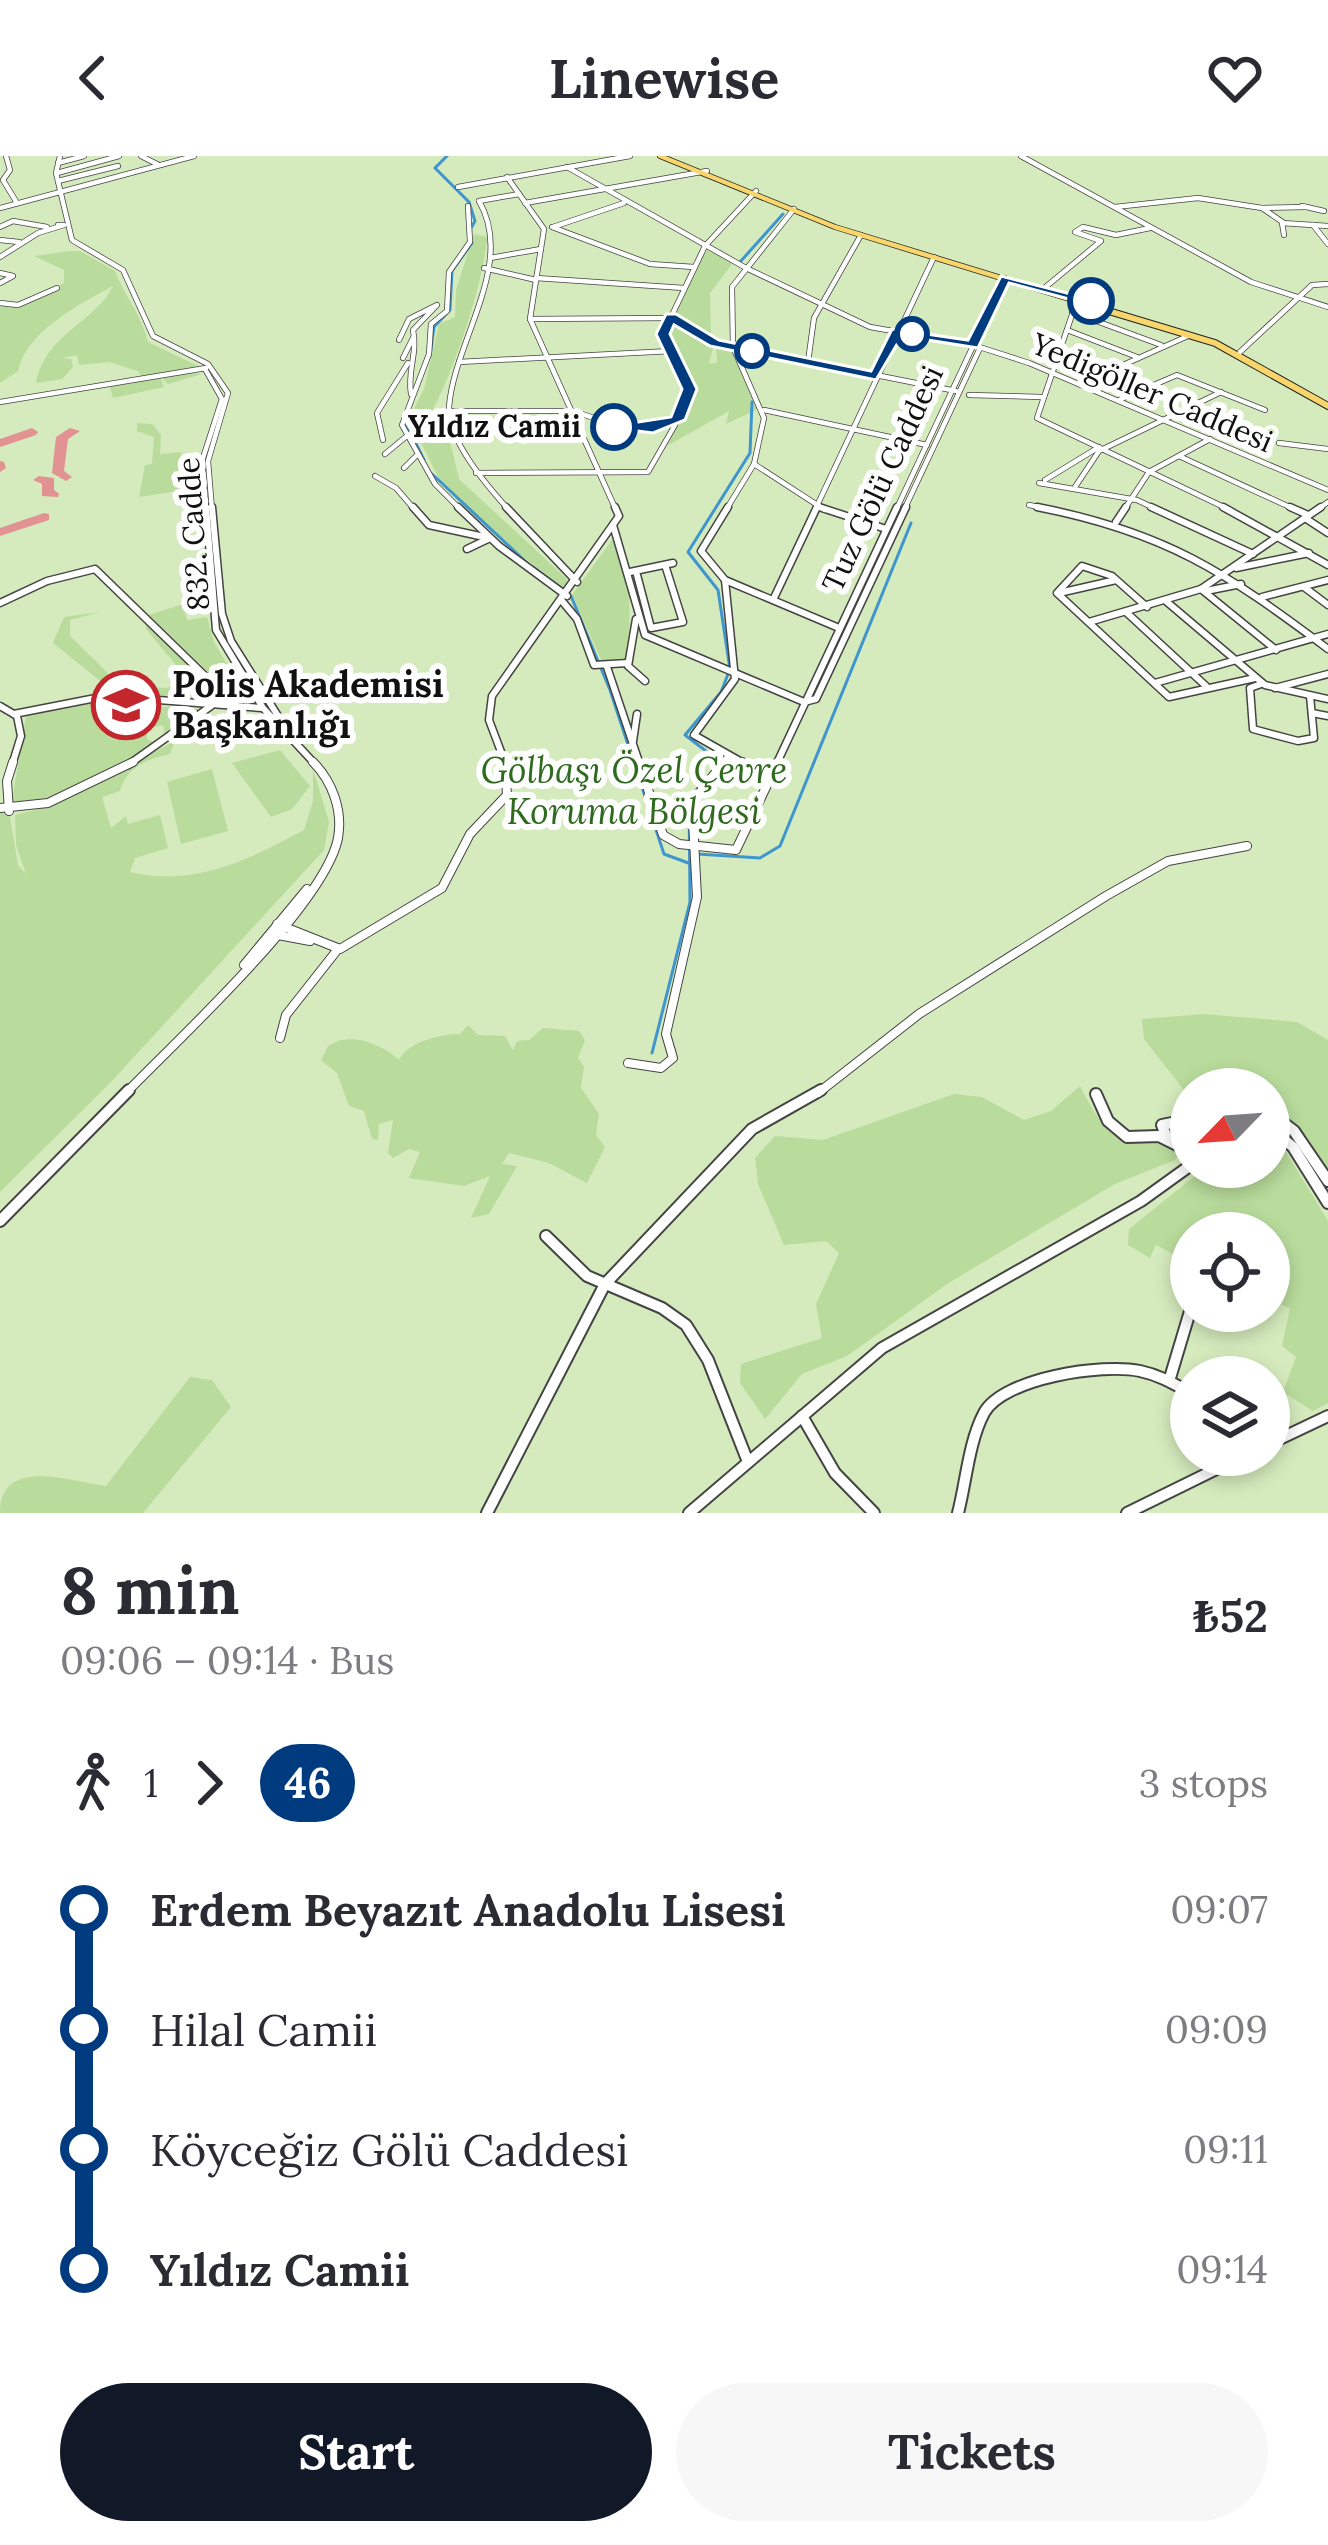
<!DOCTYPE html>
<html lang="en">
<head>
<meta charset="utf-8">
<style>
  body { margin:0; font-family:Lora,serif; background:#f7f7f7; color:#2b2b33; height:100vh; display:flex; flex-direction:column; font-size:45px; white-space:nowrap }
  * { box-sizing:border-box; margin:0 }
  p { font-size:39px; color:#7c7c81 }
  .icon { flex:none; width:66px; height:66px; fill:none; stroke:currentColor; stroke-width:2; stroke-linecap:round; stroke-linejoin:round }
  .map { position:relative; height:1357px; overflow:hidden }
  .drawer { display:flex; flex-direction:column; background:#fff; flex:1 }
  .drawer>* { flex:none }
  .badge { padding:0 24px; border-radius:39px; font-size:42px; line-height:78px }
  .needle { width:78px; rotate:245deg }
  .fabs { position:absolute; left:1170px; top:912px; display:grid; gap:24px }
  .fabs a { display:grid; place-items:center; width:120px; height:120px; border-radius:50%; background:#fff; box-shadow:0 6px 18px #0003; font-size:60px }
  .map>.badge { position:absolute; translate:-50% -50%; box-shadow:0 0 0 6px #fff }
  .legs { display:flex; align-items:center; gap:18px; height:132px; padding:0 60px; font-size:39px }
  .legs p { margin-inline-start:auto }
  .head { display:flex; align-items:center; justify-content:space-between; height:204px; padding:0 60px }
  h1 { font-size:66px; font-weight:800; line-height:90px }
  .button { display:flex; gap:24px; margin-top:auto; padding:24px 60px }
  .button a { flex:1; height:138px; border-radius:72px; background:#111827; color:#fff; font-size:48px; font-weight:800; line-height:138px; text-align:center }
  .button a+a { background:#f7f7f7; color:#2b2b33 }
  ul { padding:0 60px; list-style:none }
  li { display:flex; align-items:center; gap:42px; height:120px; font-size:45px }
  li i { display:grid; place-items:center; width:18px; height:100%; margin:0 15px; background:currentColor }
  li i::after { content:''; width:30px; height:30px; margin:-15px; border:9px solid; border-radius:50%; background:#fff }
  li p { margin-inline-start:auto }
  li:first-child i { background:linear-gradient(#0000 50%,currentColor 0) }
  li:last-child i { background:linear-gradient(currentColor 50%,#0000 0) }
  header { display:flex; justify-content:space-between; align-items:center; height:156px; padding:0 60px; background:#fff; font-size:54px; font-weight:800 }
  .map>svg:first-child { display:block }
</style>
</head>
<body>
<header><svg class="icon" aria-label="back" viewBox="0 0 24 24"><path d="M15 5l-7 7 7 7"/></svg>Linewise<svg class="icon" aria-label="heart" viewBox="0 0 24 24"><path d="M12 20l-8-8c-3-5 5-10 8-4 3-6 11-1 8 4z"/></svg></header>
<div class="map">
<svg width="1328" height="1357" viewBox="0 0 1328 1357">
  <rect width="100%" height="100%" fill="#fffdf5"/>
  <path fill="#d5ebbd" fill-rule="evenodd" d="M0 0H1328V1357H0ZM1191 933H1269V1011H1191ZM1191 1077H1269V1155H1191ZM1191 1221H1269V1299H1191Z"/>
  <g fill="#b9dc9c">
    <path d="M474 78 487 81C484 126 453 218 432 255L447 273 459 323 567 423 566 433 506 388 440 325 409 262 424 233 439 168 455 161 456 134Z"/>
    <polygon points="706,94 733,107 710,137 711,182 721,188 675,160"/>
    <path d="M69 95H80L115 115C122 136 141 157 148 186L198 210 178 216 202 218 168 228 159 219 164 231 113 242 109 228H131L142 222 138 215 109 206 79 209 77 199 61 202 71 203 73 211 62 223 36 227C45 178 97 165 113 130 79 148 26 176 18 215L0 227V147L18 149 64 127V114L34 100Z"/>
    <polygon points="674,163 714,189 709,207 717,207 716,189 731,193 760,252 726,268 729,255 667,290 694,235 667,178"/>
    <polygon points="137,267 152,268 161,279 160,298 181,296 178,335 139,341 145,309 152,308 154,281 137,275"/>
    <path d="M612 384C634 408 631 474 626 507L604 510 572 439Z"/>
    <polygon points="183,448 187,464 207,461 214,486 250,547 243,549 149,459"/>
    <polygon points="100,456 70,464 70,480 121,530 167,532 185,520 146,473 145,465 228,546 113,535 53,487 64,461"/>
    <polygon points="95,546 200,553 165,580 163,569 147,573 147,583 159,589 49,642 11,651 26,560"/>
    <path d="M175 585 170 598C151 602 126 610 120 635L102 641 111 672 126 660 128 668 160 659 168 692 135 702 130 716C194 732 250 703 304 674L313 645V613L329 666 324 694 111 926 0 1036V652L9 655 18 709 26 718 16 689 15 659 47 651Z"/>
    <polygon points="280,594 310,630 292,653 271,661 232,607"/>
    <polygon points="212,613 228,675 181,688 167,626"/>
    <polygon points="1204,858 1297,866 1328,884 1328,1013 1306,979 1269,951 1269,933 1191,933 1191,943 1144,883 1142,863"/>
    <path d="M468 869 478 879 505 880 513 894 517 885 529 884 543 872 579 875 585 884 578 902 584 911 581 932 599 958 596 979 605 991 587 1027 549 1007 509 997 502 1008 517 1010 489 1058 471 1062 490 1020 464 1030 409 1022 420 996 409 993 393 1002 388 997 393 964 379 968 378 984 372 983 364 955 349 950 337 917 321 904 328 890C351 874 384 890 399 904 409 885 441 878 460 878Z"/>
    <path d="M1080 930C1120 1007 1119 971 1182 995L1175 1004 1115 1028 950 1126 847 1200 802 1218 765 1263 740 1227 741 1208 822 1182 816 1148 839 1097 826 1085 784 1089 758 1028 755 1002 775 980 823 984 954 938 982 941 1024 964 1051 955Z"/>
    <polygon points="1269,980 1280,986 1328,1065 1328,1247 1313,1255 1283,1236 1296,1201 1282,1190 1290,1152 1269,1144 1269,1077 1191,1077 1191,1107 1156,1089 1150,1102 1128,1089 1129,1073 1206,1011 1269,1011"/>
    <path d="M190 1221 212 1224 231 1251 143 1357H0C0 1300 70 1325 106 1330Z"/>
  </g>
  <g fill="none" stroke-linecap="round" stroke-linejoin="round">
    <g stroke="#3f96cf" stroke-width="3">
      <polyline points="447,0 435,12 469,46 475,65 471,72"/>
      <polyline points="740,106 783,58"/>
      <polyline points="430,200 434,171 450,154 452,115 472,87"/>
      <polyline points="405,265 424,304"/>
      <polyline points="432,318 525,405"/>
      <polyline points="533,411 564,434"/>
      <polyline points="571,440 610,534 664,698 691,708"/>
      <polyline points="719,605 685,579 721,536 730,513 718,434 688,396 750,297 752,246"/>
      <polyline points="697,698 760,702 780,690 911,367"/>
      <polyline points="652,897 690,746 689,642 715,613"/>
    </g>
    <g fill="#e29292" fill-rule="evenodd">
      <polygon points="32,272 38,276 36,279 0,291 0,283"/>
      <polygon points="70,272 80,275 68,283 64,315 72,321 66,325 52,317 56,281"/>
      <polygon points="0,305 4,306 6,312 0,316"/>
      <polygon points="39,320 54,322 54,334 59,338 58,341 42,340 42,328 33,324"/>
      <polygon points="44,357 49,358 49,364 0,380 0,372"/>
    </g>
    <g stroke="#444" stroke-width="6">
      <g id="minor-far3">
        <polyline points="6,0 10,14 3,24 17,47"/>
        <polyline points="60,0 56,17 72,84 123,114 153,180 208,208 228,237 208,305 212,354"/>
        <polyline points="141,0 157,8"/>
        <polyline points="1021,0 1251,126 1328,151"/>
        <polyline points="58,7 84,0"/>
        <polyline points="567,11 746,112 870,171 973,189 1029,207 1328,334"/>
        <polyline points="57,17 119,0"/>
        <polyline points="507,21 544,73 530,163 616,354"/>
        <polyline points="58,25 118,10"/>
        <polyline points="458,31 630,0"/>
        <path d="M479 45C516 108 454 185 449 251 447 284 488 331 509 354"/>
        <polyline points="479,45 519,38"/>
        <polyline points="525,47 707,15"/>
        <polyline points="1302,50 1324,55"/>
        <polyline points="1115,51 1198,42 1262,52"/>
        <polyline points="0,52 194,0"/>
        <polyline points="1284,67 1262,52 1306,51"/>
        <polyline points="1313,69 1328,88"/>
        <polyline points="0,71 13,65 47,71"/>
        <polyline points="552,71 650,108 694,111"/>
        <polyline points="553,71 624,47"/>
        <polyline points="1284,79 1282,67 1328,70"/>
        <polyline points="0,84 19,86"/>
        <polyline points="0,101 38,77 64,69 58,69"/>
        <polyline points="490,102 541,93"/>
        <polyline points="484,112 536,124"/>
        <polyline points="0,117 13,120 0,127"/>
        <polyline points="536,122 684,132"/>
        <polyline points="1042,134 1101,85 1075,76 1083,71 1116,79 1150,72"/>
        <polyline points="1077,144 1037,262 1230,354"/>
        <polyline points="0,147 18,149 57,132"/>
        <polyline points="1072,156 1161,189"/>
        <polyline points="671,161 715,187 956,235"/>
        <polyline points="530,163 670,162"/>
        <polyline points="1067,174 1137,201"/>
        <path d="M399 184 409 163 437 149 413 174C418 198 407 214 411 238"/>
        <polyline points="1059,194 1110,214"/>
        <polyline points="1240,196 1312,129 1328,128"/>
        <polyline points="403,202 413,182"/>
        <polyline points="459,206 671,195"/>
        <polyline points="808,206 814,162 861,79"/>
        <polyline points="205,213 222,243 202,305 206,354"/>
        <polyline points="1083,227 1190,179"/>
        <polyline points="969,239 1041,241"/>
        <polyline points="1119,244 1177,219 1265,254"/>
        <polyline points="0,246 206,212"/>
        <polyline points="764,254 927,289"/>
        <polyline points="448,255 572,255"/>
        <polyline points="573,255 624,272 677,265 689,233 663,178 705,90 756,35"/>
        <polyline points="383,284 377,257 408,207"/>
        <polyline points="1279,287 1328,293"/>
        <polyline points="385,298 408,279"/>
        <polyline points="1179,300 1296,354"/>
        <polyline points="754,308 825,354"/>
        <polyline points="404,312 418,298"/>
        <polyline points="476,317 648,316 675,269"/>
        <polyline points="375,320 396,332 415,354"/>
        <polyline points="1045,324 1099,291"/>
        <polyline points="1039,327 1137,344 1158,354"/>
        <polyline points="1075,331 1099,295 1221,236"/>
        <polyline points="1029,349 1053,354"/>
        <polyline points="461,354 435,328 402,269 429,198 431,168 447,155 449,116 470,86 468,50"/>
        <polyline points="726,354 754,308 764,262 733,191 732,131 794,53"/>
        <polyline points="815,354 934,101"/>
        <polyline points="896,354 1005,122"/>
        <polyline points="904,354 980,192"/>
        <polyline points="1124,354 1149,316 1210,283"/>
        <polyline points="1317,354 1328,346"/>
      </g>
    </g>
    <g stroke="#444" stroke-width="9">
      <g id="minor-far2">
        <polyline points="206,351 216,474 263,552 316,609"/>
        <polyline points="212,351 222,458 231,485 283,568"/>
        <polyline points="413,351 429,369 489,382"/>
        <polyline points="458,351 499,390 567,440"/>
        <polyline points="506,351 577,426"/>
        <polyline points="728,351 701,395 725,424 839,472"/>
        <polyline points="819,351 886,373"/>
        <path d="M1037 351C1166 376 1225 416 1328 493"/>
        <polyline points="1151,351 1253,398"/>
        <polyline points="1223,351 1328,409"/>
        <polyline points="1290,351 1308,359"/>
        <polyline points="1305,362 1328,377"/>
        <polyline points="1116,366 1126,351"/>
        <polyline points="613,369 645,479 804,546"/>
        <polyline points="467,393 488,383"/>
        <polyline points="1236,412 1309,397"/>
        <polyline points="630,416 673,407"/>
        <polyline points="637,419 651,472 683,466 666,412"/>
        <polyline points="725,424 735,523 694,579 747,609"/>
        <polyline points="1304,431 1328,449"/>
        <polyline points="1201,433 1276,494"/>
        <polyline points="1206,435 1241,428"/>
        <polyline points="1059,437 1116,424"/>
        <polyline points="1262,441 1328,424"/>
        <polyline points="773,444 817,351"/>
        <polyline points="562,445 577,463 594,509 628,507"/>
        <polyline points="1167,446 1265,529 1328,543"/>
        <polyline points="0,447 47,425 95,413 237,551"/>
        <polyline points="1147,451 1112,420 1082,410 1057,437 1169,541 1255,522"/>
        <polyline points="1126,456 1207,531"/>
        <polyline points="636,463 628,510 645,525"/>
        <polyline points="1089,466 1201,433 1321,351"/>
        <polyline points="607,511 640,609"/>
        <polyline points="1155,527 1328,478"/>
        <polyline points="1261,528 1250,532 1253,573 1298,585 1314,582 1310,540"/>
        <polyline points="1275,532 1328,518"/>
        <polyline points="804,546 816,543 906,351"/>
        <polyline points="0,550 17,560 21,580 12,609"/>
        <polyline points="1312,557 1328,560"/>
        <polyline points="14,558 106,540 262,552"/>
        <polyline points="633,585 637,558"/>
        <polyline points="128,609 211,550"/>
        <polyline points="506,609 489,564 492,540 619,360 615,351"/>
        <polyline points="722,609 727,602"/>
        <polyline points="776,609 897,351"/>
      </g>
    </g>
    <g stroke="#444" stroke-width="10">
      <g id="minor-far1">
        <polyline points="639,606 663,679 679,688 736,694 778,606"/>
        <polyline points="742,606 771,622"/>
        <polyline points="0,652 48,647 133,606"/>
        <polyline points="9,655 7,625 13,606"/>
        <polyline points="277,768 340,793 442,732 470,678 507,639 505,606"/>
        <polyline points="278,779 310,785"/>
        <polyline points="244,809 307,733"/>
        <polyline points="280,882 286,859 338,793"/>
        <polyline points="628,907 661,912 673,902 666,878 697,741 692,646 724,606"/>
        <path d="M126 937C177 884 325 749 338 682 343 654 332 625 313 606"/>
        <polyline points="818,937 919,858 1106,740 1168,705 1247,690"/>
      </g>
    </g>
    <g stroke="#444" stroke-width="14">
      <g id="minor">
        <polyline points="1096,938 1108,965 1127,981 1159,980 1191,996"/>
        <polyline points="1269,956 1294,975 1328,1025"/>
        <polyline points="1269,971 1293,991 1328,1047"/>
        <polyline points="1167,982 1162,969 1191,963"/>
        <polyline points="0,1065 129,934"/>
        <polyline points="546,1080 587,1120 662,1152 686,1169 708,1204 748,1306"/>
        <polyline points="1170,1222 1191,1152"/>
        <polyline points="802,1260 835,1317 874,1357"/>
        <polyline points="1269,1288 1328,1260"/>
        <polyline points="487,1357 605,1128 752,973 821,934"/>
        <polyline points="689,1357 882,1192 1141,1045 1191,1009"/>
        <path d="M958 1357C966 1326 969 1285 984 1257 1003 1222 1103 1207 1140 1215 1159 1219 1174 1228 1191 1237"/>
        <polyline points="1127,1357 1245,1299"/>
      </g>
    </g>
    <g stroke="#222" stroke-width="6">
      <polyline id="major-far1" points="660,0 835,71 1112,156"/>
    </g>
    <g stroke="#222" stroke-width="8">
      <polyline id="major" points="1102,153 1215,187 1328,250"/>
    </g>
    <use href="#minor-far3" stroke="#fff" stroke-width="4.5"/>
    <use href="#minor-far2" stroke="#fff" stroke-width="6"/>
    <use href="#minor-far1" stroke="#fff" stroke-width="8"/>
    <use href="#minor" stroke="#fff" stroke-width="10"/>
    <use href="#major-far1" stroke="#f9d66b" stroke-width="4.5"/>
    <use href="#major" stroke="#f9d66b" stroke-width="6"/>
  </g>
  <polygon fill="#003b80" stroke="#fff" stroke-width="3" points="1001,120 1098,145 1091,149 1009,127 978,192 902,180 876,224 710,190 674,169 670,178 697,233 685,264 653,277 606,271 671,261 682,233 656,178 666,158 676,158 719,184 871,215 892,173 968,184"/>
  <defs>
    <g id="university-ring" transform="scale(3.45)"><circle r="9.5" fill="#fff" stroke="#c4262e" stroke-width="1.5"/><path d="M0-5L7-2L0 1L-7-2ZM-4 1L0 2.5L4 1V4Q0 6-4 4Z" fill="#c4262e"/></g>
  </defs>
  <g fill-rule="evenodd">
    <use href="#university-ring" x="126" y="549"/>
  </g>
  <g fill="#fff" stroke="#003b80" stroke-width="6">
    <circle cx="1091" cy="145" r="21"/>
    <circle cx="912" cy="178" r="15"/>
    <circle cx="752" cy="195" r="15"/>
    <circle cx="614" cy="271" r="21"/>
  </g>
  <g text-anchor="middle" stroke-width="12" stroke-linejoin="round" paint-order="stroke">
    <g font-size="30" fill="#111" stroke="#fff">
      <text transform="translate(1152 237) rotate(23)" y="10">Yedigöller Caddesi</text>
      <text transform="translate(883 323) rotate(-65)" y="10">Tuz Gölü Caddesi</text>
      <text transform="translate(194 378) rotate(-94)" y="10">832. Cadde</text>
    </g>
    <g font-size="30" font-weight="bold" fill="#111" stroke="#fff" text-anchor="end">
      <text x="581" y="281">Yıldız Camii</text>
    </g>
    <g font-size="36" font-weight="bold" fill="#111" stroke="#fff" text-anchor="start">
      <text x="172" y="541">Polis Akademisi<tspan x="172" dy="41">Başkanlığı</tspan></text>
    </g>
    <g font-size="36" font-style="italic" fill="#2f6b1f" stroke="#fff">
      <text x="634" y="627">Gölbaşı Özel Çevre<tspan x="634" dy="41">Koruma Bölgesi</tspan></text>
    </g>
  </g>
</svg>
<div class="fabs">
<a><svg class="needle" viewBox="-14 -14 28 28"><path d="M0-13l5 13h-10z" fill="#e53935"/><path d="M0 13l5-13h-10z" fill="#7c7c81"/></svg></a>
<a><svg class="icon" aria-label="locate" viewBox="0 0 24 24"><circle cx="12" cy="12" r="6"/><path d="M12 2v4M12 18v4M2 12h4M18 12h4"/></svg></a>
<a><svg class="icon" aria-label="layers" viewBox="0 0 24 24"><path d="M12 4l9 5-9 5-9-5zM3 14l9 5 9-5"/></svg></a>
</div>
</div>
<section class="drawer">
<div class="head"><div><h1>8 min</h1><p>09:06 – 09:14 · Bus</p></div><b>₺52</b></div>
<div class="legs"><svg class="icon" aria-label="walk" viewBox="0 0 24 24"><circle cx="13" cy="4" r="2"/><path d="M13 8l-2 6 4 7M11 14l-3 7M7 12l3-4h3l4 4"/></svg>1<svg class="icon" aria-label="forward" viewBox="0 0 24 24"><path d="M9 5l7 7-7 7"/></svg><b class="badge" style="background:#003b80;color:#fff">46</b><p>3 stops</p></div>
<ul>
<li><i style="color:#003b80"></i><b>Erdem Beyazıt Anadolu Lisesi</b><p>09:07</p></li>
<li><i style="color:#003b80"></i><span>Hilal Camii</span><p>09:09</p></li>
<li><i style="color:#003b80"></i><span>Köyceğiz Gölü Caddesi</span><p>09:11</p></li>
<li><i style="color:#003b80"></i><b>Yıldız Camii</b><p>09:14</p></li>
</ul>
<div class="button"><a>Start</a><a>Tickets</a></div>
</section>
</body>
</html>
